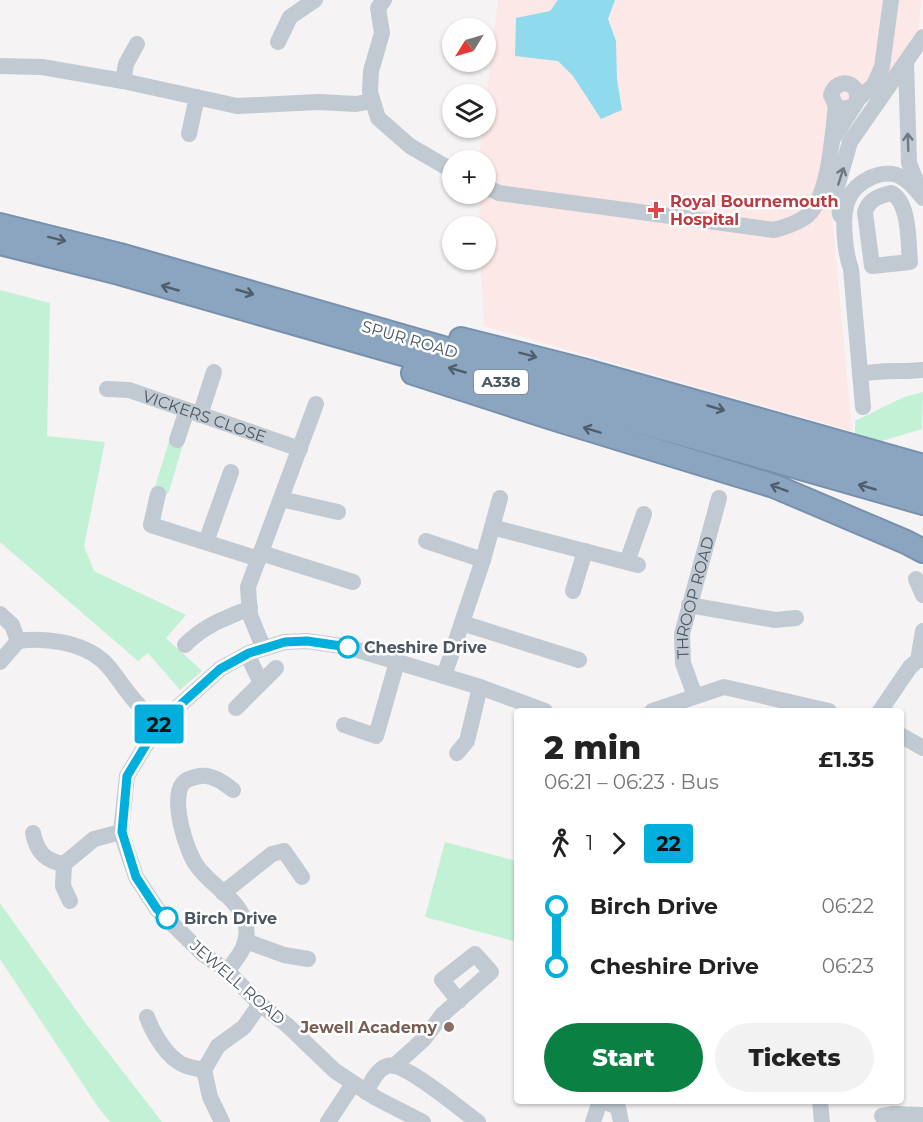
<!DOCTYPE html>
<html lang="en">
<head>
<meta charset="utf-8">
<style>
  body { margin:0; font-family:Montserrat,sans-serif; background:#f2f2f2; color:#222; height:100vh; display:flex; flex-direction:column; font-size:22px; white-space:nowrap }
  * { box-sizing:border-box; margin:0 }
  p { font-size:20px; color:#767676 }
  .icon { flex:none; width:33px; height:33px; fill:none; stroke:currentColor; stroke-width:2; stroke-linecap:round; stroke-linejoin:round }
  .map { position:relative; flex:1; overflow:hidden }
  .drawer { position:absolute; left:514px; top:708px; width:390px; height:396px; display:flex; flex-direction:column; background:#fff; border-radius:6px; box-shadow:0 2px 4px #0004 }
  .drawer>* { flex:none }
  .badge { padding:0 12px; border-radius:4px; font-size:21px; line-height:39px }
  .needle { width:39px; rotate:233deg }
  .fabs { position:absolute; left:442px; top:18px; display:grid; gap:12px }
  .fabs a { display:grid; place-items:center; width:54px; height:54px; border-radius:50%; background:#fff; box-shadow:0 2px 4px #0004; font-size:30px }
  .map>.badge { position:absolute; translate:-50% -50%; box-shadow:0 0 0 3px #fff }
  .legs { display:flex; align-items:center; gap:9px; height:66px; padding:0 30px; font-size:20px }
  .legs p { margin-inline-start:auto }
  .summary { display:flex; align-items:center; justify-content:space-between; height:102px; padding:0 30px }
  h1 { font-size:33px; font-weight:800; line-height:45px }
  .cta { display:flex; gap:12px; margin-top:auto; padding:12px 30px }
  .cta a { flex:1; height:69px; border-radius:36px; background:#0b8043; color:#fff; font-size:24px; font-weight:800; line-height:69px; text-align:center }
  .cta a+a { background:#f2f2f2; color:#222 }
  ul { padding:0 30px; list-style:none }
  li { display:flex; align-items:center; gap:21px; height:60px; font-size:22px }
  li i { display:grid; place-items:center; width:9px; height:100%; margin:0 8px; background:currentColor }
  li i::after { content:''; width:15px; height:15px; margin:-8px; border:4px solid; border-radius:50%; background:#fff }
  li p { margin-inline-start:auto }
  li:first-child i { background:linear-gradient(#0000 50%,currentColor 0) }
  li:last-child i { background:linear-gradient(currentColor 50%,#0000 0) }
  .map>svg:first-child { display:block }
</style>
</head>
<body>
<div class="map">
<svg width="923" height="1122" viewBox="0 0 923 1122">
  <rect width="100%" height="100%" fill="#f5f3f3"/>
  <polygon fill="#fce8e6" points="498,0 921,0 918,37 842,134 829,185 852,431 484,326 481,260 486,260 486,226 480,226 479,194 486,194 486,160 479,160 483,128 486,128 486,102"/>
  <g fill="#c3f1d5">
    <polygon points="0,290 50,303 47,436 105,442 84,546 94,571 186,615 166,638 202,671 180,690 148,653 138,661 0,542"/>
    <polygon points="923,392 922,429 875,443 855,437 855,421 904,397"/>
    <polygon points="169,441 183,445 168,494 154,490"/>
    <polygon points="445,842 517,861 517,942 425,917"/>
    <polygon points="0,903 86,1024 162,1122 110,1122 98,1107 0,959"/>
  </g>
  <polygon fill="#90daee" points="558,0 615,0 608,19 616,41 617,79 622,110 601,119 573,76 558,61 515,56 516,18 550,11"/>
  <g fill="none" stroke-linecap="round" stroke-linejoin="round">
    <g stroke="#7690ad" stroke-width="26">
      <g id="highway">
        <polyline points="0,225 120,255 923,486"/>
        <polyline points="0,243 119,273 923,503"/>
        <polyline points="461,339 583,370 923,466"/>
        <polyline points="413,373 558,420 774,486 906,542 923,551"/>
      </g>
    </g>
    <g stroke="#c1cad2" stroke-width="16">
      <polyline points="384,0 378,8 382,33 371,71 370,92 378,118 410,146 453,171"/>
      <polyline points="278,42 290,17 315,0"/>
      <polyline points="906,62 909,163 920,191"/>
      <polyline points="0,66 42,67 123,81 237,106 318,102 356,104 372,101"/>
      <polyline points="123,81 126,64 137,44"/>
      <polyline points="858,99 874,85 882,67 891,0"/>
      <polyline points="189,134 197,97"/>
      <path d="M835 136 856 103C863 83 837 75 831 95L836 106 845 109 853 106"/>
      <path d="M486 187 499 193 774 230C785 227 799 223 808 215 830 194 832 135 836 106"/>
      <path d="M891 193C910 202 908 242 910 262L872 266 865 212C869 199 879 196 891 193Z"/>
      <polyline points="840,215 837,187 850,142 923,37"/>
      <path d="M860 374C881 370 901 372 923 370"/>
      <path id="s1" d="M107 389 129 390 300 449"/>
      <path d="M863 407 851 269C845 253 841 216 848 200 855 181 885 166 903 178 911 183 917 191 923 198"/>
      <polyline points="200,415 214,372"/>
      <polyline points="177,440 187,410"/>
      <polyline points="158,494 151,525 259,559"/>
      <polyline points="281,499 338,512"/>
      <polyline points="492,527 638,565"/>
      <polyline points="426,541 483,560"/>
      <polyline points="206,542 231,472"/>
      <polyline points="261,553 353,582"/>
      <polyline points="627,562 644,514"/>
      <polyline points="916,579 923,595"/>
      <polyline points="573,591 585,551"/>
      <polyline points="689,605 775,620 796,618"/>
      <path d="M0 614 12 625 18 641C44 637 82 642 103 661 112 669 119 681 126 690 136 703 146 714 158 725"/>
      <polyline points="462,623 579,660"/>
      <path d="M185 645C204 625 224 619 250 608"/>
      <polyline points="263,647 250,615 248,587 316,404"/>
      <polyline points="247,654 261,683"/>
      <polyline points="918,660 923,631"/>
      <polyline points="0,662 18,641"/>
      <polyline points="444,676 483,560 500,498"/>
      <path id="s2" d="M695 696 683 663 682 634 719 498"/>
      <polyline points="236,708 276,668"/>
      <polyline points="652,711 724,687 829,711"/>
      <polyline points="880,711 910,667 918,660 923,660"/>
      <polyline points="344,725 376,736 397,662"/>
      <polyline points="902,736 923,748"/>
      <polyline points="457,753 467,741 480,687"/>
      <path d="M33 833C37 852 45 861 64 864"/>
      <polyline points="223,893 272,854 284,851 302,877"/>
      <polyline points="70,901 63,886 64,864 94,839 121,832"/>
      <polyline points="246,941 284,955 308,959"/>
      <path d="M227 971C239 956 251 942 245 922 238 898 211 886 197 866 186 851 170 799 183 783 187 779 194 777 200 776 212 774 224 783 233 790"/>
      <path d="M147 1017C152 1031 164 1052 177 1061 184 1067 195 1068 204 1070"/>
      <polyline points="394,1066 424,1039 442,1015 491,972 475,954 442,980 459,1001"/>
      <path d="M366 1092C371 1083 376 1070 387 1066 403 1060 462 1111 478 1122"/>
      <polyline points="603,1101 618,1107 621,1122"/>
      <polyline points="820,1101 822,1122"/>
      <polyline points="882,1116 894,1114 923,1115"/>
      <polyline points="222,1122 210,1097 204,1070 218,1046 244,1027 260,1004"/>
      <polyline points="328,1122 353,1084"/>
      <polyline points="423,1122 376,1098 335,1071 287,1025 260,1004 227,971 203,954 157,909 136,877 121,832 127,776 158,725 220,669 249,653 285,642 307,641 348,647 480,687 545,711"/>
      <polyline points="593,1122 600,1101"/>
    </g>
    <use href="#highway" stroke="#8ba5c1" stroke-width="22"/>
  </g>
  <defs><path id="oneway-shaft" d="M-6 0H5M1.5-3L5.5 0L1.5 3" fill="none" stroke-width="1.6" stroke-linecap="round" stroke-linejoin="round" transform="scale(1.5)"/></defs>
  <g stroke="#6e7983">
    <use href="#oneway-shaft" transform="translate(908 142) rotate(-92)"/>
    <use href="#oneway-shaft" transform="translate(841 176) rotate(-72)"/>
  </g>
  <g stroke="#505e6b">
    <use href="#oneway-shaft" transform="translate(57 239) rotate(14)"/>
    <use href="#oneway-shaft" transform="translate(170 288) rotate(-164)"/>
    <use href="#oneway-shaft" transform="translate(245 292) rotate(16)"/>
    <use href="#oneway-shaft" transform="translate(528 355) rotate(15)"/>
    <use href="#oneway-shaft" transform="translate(457 370) rotate(-164)"/>
    <use href="#oneway-shaft" transform="translate(716 408) rotate(16)"/>
    <use href="#oneway-shaft" transform="translate(592 430) rotate(-163)"/>
    <use href="#oneway-shaft" transform="translate(867 487) rotate(-164)"/>
    <use href="#oneway-shaft" transform="translate(779 488) rotate(-159)"/>
  </g>
  <g fill="none" stroke-linecap="round" stroke-linejoin="round">
    <g stroke="#fff" stroke-width="14">
      <polyline id="line-1" points="167,918 157,909 136,877 122,832 127,776 158,725 220,669 249,653 285,642 307,641 348,647"/>
    </g>
    <use href="#line-1" stroke="#00afdb" stroke-width="9"/>
  </g>
  <path fill="#e0444e" stroke="#fff" stroke-width="2" d="M653 201h6v6h6v6h-6v6h-6v-6h-6v-6h6z"/>
  <g fill="#fff" stroke="#00afdb" stroke-width="3">
    <circle cx="348" cy="647" r="10"/>
    <circle cx="167" cy="918" r="10"/>
  </g>
  <circle fill="#8d6e63" stroke="#fff" stroke-width="2" cx="449" cy="1027" r="6"/>
  <g text-anchor="middle" stroke-width="5" stroke-linejoin="round" paint-order="stroke">
    <rect fill="#fff" stroke="#808990" stroke-width="1.5" x="474" y="370" width="54" height="24" rx="4.5"/>
    <g font-size="15" font-weight="bold" fill="#4a5661">
      <text x="501" y="387">A338</text>
    </g>
    <g font-size="16" font-weight="bold" fill="#be3a42" stroke="#fff" text-anchor="start">
      <text x="670" y="207">Royal Bournemouth<tspan x="670" dy="18">Hospital</tspan></text>
    </g>
    <g font-size="16" fill="#4a5661" stroke="#fff">
      <text transform="translate(410 339) rotate(16)" y="6">SPUR ROAD</text>
      <text dy="6" stroke="none"><textPath href="#s1" startOffset="102">VICKERS CLOSE</textPath></text>
      <text dy="6" stroke="none"><textPath href="#s2" startOffset="102">THROOP ROAD</textPath></text>
      <text transform="translate(238 982) rotate(41)" y="6">JEWELL ROAD</text>
    </g>
    <g font-size="16" font-weight="bold" fill="#4a5661" stroke="#fff" text-anchor="start">
      <text x="364" y="653">Cheshire Drive</text>
      <text x="184" y="924">Birch Drive</text>
    </g>
    <g font-size="16" font-weight="bold" fill="#785e54" stroke="#fff" text-anchor="end">
      <text x="437" y="1033">Jewell Academy</text>
    </g>
  </g>
</svg>
<div class="fabs">
<a><svg class="needle" viewBox="-14 -14 28 28"><path d="M0-13l5 13h-10z" fill="#e53935"/><path d="M0 13l5-13h-10z" fill="#767676"/></svg></a>
<a><svg class="icon" aria-label="layers" viewBox="0 0 24 24"><path d="M12 4l9 5-9 5-9-5zM3 14l9 5 9-5"/></svg></a>
<a>+</a>
<a>−</a>
</div>
<b class="badge" style="left:159px;top:724px;background:#00afdb;color:#111">22</b>
<section class="drawer">
<div class="summary"><div><h1>2 min</h1><p>06:21 – 06:23 · Bus</p></div><b>£1.35</b></div>
<div class="legs"><svg class="icon" aria-label="walk" viewBox="0 0 24 24"><circle cx="13" cy="4" r="2"/><path d="M13 8l-2 6 4 7M11 14l-3 7M7 12l3-4h3l4 4"/></svg>1<svg class="icon" aria-label="forward" viewBox="0 0 24 24"><path d="M9 5l7 7-7 7"/></svg><b class="badge" style="background:#00afdb;color:#111">22</b></div>
<ul>
<li><i style="color:#00afdb"></i><b>Birch Drive</b><p>06:22</p></li>
<li><i style="color:#00afdb"></i><b>Cheshire Drive</b><p>06:23</p></li>
</ul>
<div class="cta"><a>Start</a><a>Tickets</a></div>
</section>
</div>
</body>
</html>
